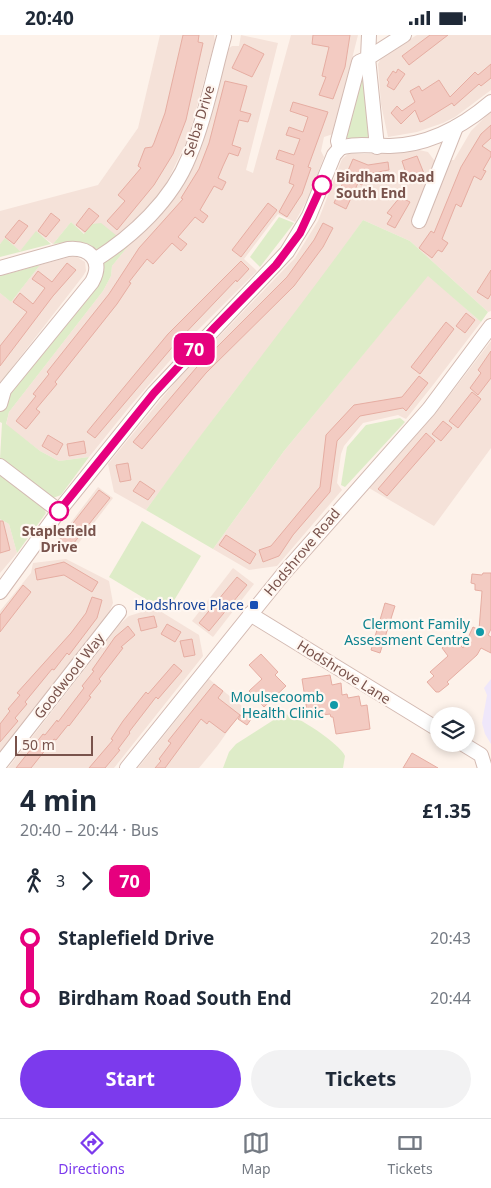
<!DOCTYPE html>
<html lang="en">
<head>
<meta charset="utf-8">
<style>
  body { margin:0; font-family:"Noto Sans",sans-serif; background:#f2f2f3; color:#1f2937; height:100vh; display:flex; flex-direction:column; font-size:19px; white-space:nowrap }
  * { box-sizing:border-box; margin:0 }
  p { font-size:16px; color:#747a83 }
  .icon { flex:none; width:28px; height:28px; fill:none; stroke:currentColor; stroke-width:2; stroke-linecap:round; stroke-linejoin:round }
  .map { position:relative; height:733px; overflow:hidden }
  .side { display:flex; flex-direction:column; background:#fff; flex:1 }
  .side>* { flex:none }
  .badge { padding:0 10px; border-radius:8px; font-size:18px; line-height:32px }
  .tools { position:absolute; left:430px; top:672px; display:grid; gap:10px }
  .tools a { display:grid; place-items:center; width:45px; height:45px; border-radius:50%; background:#fff; box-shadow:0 2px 8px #0003; font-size:25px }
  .scale { position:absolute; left:15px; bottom:12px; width:78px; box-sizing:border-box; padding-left:5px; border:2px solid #79534c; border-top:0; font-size:14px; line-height:18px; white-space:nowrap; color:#79534c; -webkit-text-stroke:4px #fff7f1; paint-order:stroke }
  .map>.badge { position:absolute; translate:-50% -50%; box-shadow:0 0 0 2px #fff }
  .legs { display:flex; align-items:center; gap:8px; height:55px; padding:0 20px; font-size:16px }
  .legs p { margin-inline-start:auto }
  .overview { display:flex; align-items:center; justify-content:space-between; height:85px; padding:0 20px }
  h1 { font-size:28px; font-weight:700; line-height:38px }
  .primary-button { display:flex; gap:10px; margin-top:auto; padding:10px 20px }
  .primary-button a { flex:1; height:58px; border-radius:30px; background:#7c3aed; color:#fff; font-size:20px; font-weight:700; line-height:58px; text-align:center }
  .primary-button a+a { background:#f2f2f3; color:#1f2937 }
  ul { padding:0 20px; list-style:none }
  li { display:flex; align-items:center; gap:18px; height:60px; font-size:19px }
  li i { display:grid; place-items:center; width:8px; height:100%; margin:0 6px; background:currentColor }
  li i::after { content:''; width:12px; height:12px; margin:-6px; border:4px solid; border-radius:50%; background:#fff }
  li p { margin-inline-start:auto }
  li:first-child i { background:linear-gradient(#0000 50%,currentColor 0) }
  li:last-child i { background:linear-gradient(currentColor 50%,#0000 0) }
  .status { display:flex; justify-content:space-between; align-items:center; height:35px; padding:0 25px; background:#fff; direction:ltr }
  .status svg { height:14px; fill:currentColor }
  .menu { display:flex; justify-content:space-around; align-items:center; height:70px; border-top:1px solid #e0e1e3; background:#fff; font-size:14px; color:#747a83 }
  .menu a { display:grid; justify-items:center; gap:2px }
  .menu .selected { color:#7c3aed }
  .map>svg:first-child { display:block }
</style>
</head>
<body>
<div class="status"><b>20:40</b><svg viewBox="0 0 49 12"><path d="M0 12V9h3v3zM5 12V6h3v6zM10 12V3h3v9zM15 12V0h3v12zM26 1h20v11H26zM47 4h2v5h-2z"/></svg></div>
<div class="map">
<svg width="491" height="733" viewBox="0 0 491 733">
  <rect width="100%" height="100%" fill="#fdf2ea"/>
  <g fill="#f5e2d9">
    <polygon points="160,0 214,0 215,6 188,104 163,155 145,176 117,201 85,199 71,187 53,209 36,197 20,216 5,204 0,209 0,176 98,150 138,93"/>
    <polygon points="241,0 278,8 246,135 253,138 291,0 358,0 333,99 324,102 321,116 324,122 309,161 295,187 278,179 244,224 257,236 188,305 131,370 89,422 59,426 40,416 6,390 9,377 103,256 111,241 112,231 129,210 165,174 183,149 203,104 227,15 232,11 239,11"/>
    <polygon points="417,0 491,0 491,55 455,82 443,88 417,97 388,102 381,69 378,29 382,21"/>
    <polygon points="491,76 491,276 488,277 410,206 363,185 315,254 230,362 146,475 114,457 108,429 177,345 295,223 318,186 342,124 348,119 380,119 419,115 428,117 434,125 454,125 471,96"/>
    <polygon points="70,222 77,222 85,227 86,236 83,241 0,348 0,258 11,267 40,230"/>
    <polygon points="428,240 481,287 433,350 406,384 398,380 363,388 344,411 341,419 337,448 342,455 277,531 249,535 213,514 284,416"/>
    <polygon points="491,306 491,413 434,491 369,453 436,378"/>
    <polygon points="98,452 113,463 71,518 56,507"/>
    <polygon points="0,484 9,489 17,518 0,538"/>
    <polygon points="66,524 109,546 113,568 108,580 0,720 0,576 31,538 33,528"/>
    <polygon points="233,533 254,549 213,602 192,586"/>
    <polygon points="155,573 199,600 203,621 114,733 8,733 120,589 129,581"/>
    <polygon points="209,644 244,673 218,710 199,733 138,733"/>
  </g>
  <polygon fill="#efe7fa" points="491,644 491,709 485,699 482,688 487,660 484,653"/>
  <g fill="#deecc8">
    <polygon points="362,31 369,103 347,103 344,99"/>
    <polygon points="279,182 294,188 260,232 250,222"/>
    <path d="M363 185 410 206 488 277 481 287 428 241 284 416 213 514 146 475C216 377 293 283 363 185Z"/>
    <path d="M71 187 84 199 92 189 101 188 117 201 97 215C84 203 70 207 53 209Z"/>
    <polygon points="36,196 51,209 0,222 0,209 5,203 20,216"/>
    <polygon points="125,207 129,210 112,231 111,241 103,256 9,377 6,389 40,416 59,426 89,422 61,460 53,463 0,424 2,388 0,387 0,348 9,336 16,347 100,226"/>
    <polygon points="40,230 11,267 0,258 0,241"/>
    <polygon points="400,383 405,387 345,452 341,450 347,412 366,390"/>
    <polygon points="0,436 43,471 46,478 17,518 9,489 0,484"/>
    <polygon points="142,486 201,521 167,577 109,542"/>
    <path d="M283 679C296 679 340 709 345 721L343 733H223L229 717 236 709Z"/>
  </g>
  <g fill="#f3cbc2" stroke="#e6ada2">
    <polygon points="183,0 199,0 198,7 203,8 186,85 173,119 154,150 117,195 107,186 125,166 118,160 141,133 138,131 145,113 152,112 154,108 165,78"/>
    <polygon points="313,0 350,0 345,32 333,64 319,60 326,42 322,41 329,12 312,9"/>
    <polygon points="430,0 448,0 409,30 402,21"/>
    <polygon points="244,9 264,19 252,42 232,33"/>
    <polygon points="491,29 491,43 481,51 479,49 454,71 452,68 423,86 420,87 415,75 401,89 391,78 397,71 402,76 415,67 410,56 419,51 422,56 439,45 450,62 475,37 478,40"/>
    <polygon points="398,34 405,39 394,55 387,51 389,47 387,45 393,36 396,38"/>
    <polygon points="225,46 247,51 240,76 251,79 248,87 239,85 232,110 241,113 238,121 229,118 223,131 218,143 226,147 222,155 214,151 200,175 208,181 203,188 195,182 178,202 187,209 181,216 172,208 153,229 147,224 129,247 131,248 117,269 55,347 57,349 36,374 40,377 26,394 16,386 36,361 33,359 49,339 47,337 109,259 139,213 183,164 181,163 199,134 209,108"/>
    <polygon points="293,67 328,77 308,132 311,133 302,159 287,182 279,177 294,150 289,148 294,130 276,124 279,115 294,120 300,104 286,100 289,92 303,97 308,82 290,76"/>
    <polygon points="491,90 491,103 482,111 491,117 491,121 483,135 486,136 481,145 474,141 461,172 456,169 442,204 448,208 442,217 438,215 432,223 419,213 431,196 434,198 461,132 481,99"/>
    <polygon points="417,121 425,141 409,147 402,126"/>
    <polygon points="353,124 368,130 388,127 389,135 366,139 362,150 358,148 346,174 334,168"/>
    <polygon points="400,162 410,167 395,193 387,189 392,181 387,178"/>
    <polygon points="268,168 277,175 241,222 232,215"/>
    <polygon points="89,173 99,181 85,197 76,190"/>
    <polygon points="51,178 60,185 46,202 38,196"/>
    <polygon points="19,185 28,191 14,209 5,202"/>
    <polygon points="323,188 333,193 323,212 294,251 206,338 142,414 133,407 196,333 287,242 314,205"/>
    <polygon points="241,226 249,234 237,247 236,245 175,309 95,403 87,397 168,299"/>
    <polygon points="67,228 76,235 53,261 0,331 0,311 27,277 13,267 20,258 33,269 45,253 32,244 38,236 52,247"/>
    <polygon points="491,235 491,259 488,264 477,257"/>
    <polygon points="466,278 475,285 465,298 456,291"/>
    <polygon points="446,287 454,294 420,339 411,332"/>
    <polygon points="491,316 491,343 478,360 470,353 481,338 478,335"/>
    <polygon points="419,341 428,348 406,376 403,373 360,381 337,406 330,457 293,500 279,521 263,527 259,515 271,511 320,452 326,400 354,370 402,362"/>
    <polygon points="472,357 481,364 458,393 449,386"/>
    <polygon points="443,386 452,393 441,406 432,399"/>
    <polygon points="426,398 435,406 387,461 378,454"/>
    <polygon points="48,400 63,409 57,420 42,411"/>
    <polygon points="84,406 86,418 69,421 67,409"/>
    <polygon points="128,428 131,445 120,447 116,430"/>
    <polygon points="140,446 155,456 148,465 133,456"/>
    <polygon points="99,455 110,463 69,514 59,506"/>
    <polygon points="0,486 3,486 10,515 0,518"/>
    <polygon points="226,500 256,519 250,529 219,510"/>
    <polygon points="64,527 98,547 92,557 64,540 37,545 35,534"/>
    <polygon points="483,538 491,538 491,594 488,600 491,602 491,618 481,613 477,620 447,647 449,649 439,657 436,657 427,647 434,641 430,637 448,621 442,613 454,603 463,613 473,592 479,595 482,556 475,555 475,549 471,548 472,539 482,540"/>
    <polygon points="237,542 247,550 209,596 199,588"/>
    <polygon points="23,550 31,557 0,597 0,580"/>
    <polygon points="92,562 102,565 97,583 69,620 67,618 54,635 52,634 25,667 27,669 15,683 18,686 0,707 0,689 10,676 8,674 20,660 17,658 71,598 86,578"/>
    <polygon points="385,568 395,571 380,618 371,615"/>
    <polygon points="154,581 157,592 141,596 138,584"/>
    <polygon points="167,589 181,597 175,607 161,599"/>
    <polygon points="128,591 135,600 121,612 123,613 99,644 101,646 89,661 91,662 69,691 68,690 56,705 54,704 31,733 16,733 43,699 45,700 57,685 58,687 84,653 82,651 94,636 92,635 115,602"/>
    <polygon points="192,604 195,620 184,622 180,606"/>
    <polygon points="261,619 278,637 275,640 286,651 264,672 249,656 262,644 249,630"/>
    <polygon points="174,629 182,636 158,664 156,662 129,697 130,698 118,714 120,715 105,733 89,733 113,705 111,704 123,686 146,657 148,659"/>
    <polygon points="330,640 332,650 341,648 342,660 347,659 348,663 359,661 361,671 367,670 370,694 336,699 333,682 331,682 330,679 308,682 302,644"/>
    <polygon points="214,649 223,656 218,663 240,680 225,698 209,686 207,689 201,684 165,733 155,733 161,726 159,724 171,708 168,706"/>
    <polygon points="245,674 254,680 247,690 238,684"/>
    <polygon points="412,718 438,733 403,733"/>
  </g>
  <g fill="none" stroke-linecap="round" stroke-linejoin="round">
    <g stroke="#d3bab2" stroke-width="16">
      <g id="minor">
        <polyline points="377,112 368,23 404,0"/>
        <path d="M340 113C354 108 375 111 390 111 428 110 463 91 491 67"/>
        <polyline points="340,113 338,106 359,27 368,23 369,0"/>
        <polyline points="419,186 456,92"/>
        <path d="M95 225C133 201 172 165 189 122 205 84 213 42 224 2"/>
        <path d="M0 233 68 214C89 212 104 225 92 247L4 355 0 369"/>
        <polyline points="0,431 59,476"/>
        <polyline points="0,557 59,476 154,358 287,217 309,181 334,120 340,113"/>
        <polyline points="250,579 439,695"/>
        <polyline points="463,709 481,720 485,733"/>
        <polyline points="0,729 119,577"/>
        <polyline points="127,733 284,538 429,374 491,291"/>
      </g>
    </g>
    <use href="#minor" stroke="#fff" stroke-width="14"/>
  </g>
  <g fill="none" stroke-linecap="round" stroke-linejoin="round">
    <g stroke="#fff" stroke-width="11">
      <polyline id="line-1" points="59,476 154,358 215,292 276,230 300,198 322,150"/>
    </g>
    <use href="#line-1" stroke="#e6007e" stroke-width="8"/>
  </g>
  <g fill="#fff" stroke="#e6007e" stroke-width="2.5">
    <circle cx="322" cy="150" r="9"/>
    <circle cx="59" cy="476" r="9"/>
  </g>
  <rect fill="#1a4fb4" stroke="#fff7f1" stroke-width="2" x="249" y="565" width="10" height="10" rx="2.5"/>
  <g fill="#0f9aa8" stroke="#fff7f1" stroke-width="2">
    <circle cx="480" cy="597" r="5"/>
    <circle cx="334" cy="670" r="5"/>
  </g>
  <g text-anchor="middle" stroke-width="4.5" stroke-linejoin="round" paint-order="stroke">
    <g font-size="14" fill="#79534c" stroke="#fff7f1">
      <text transform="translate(199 86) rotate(-73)" y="5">Selba Drive</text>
      <text transform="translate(302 517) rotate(-50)" y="5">Hodshrove Road</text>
      <text transform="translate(344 637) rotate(32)" y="5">Hodshrove Lane</text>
      <text transform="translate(69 641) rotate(-52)" y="5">Goodwood Way</text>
    </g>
    <g font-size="14" font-weight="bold" fill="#79534c" stroke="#fff7f1" text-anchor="start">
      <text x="336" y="147">Birdham Road<tspan x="336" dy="16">South End</tspan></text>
      <text x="59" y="501" text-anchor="middle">Staplefield<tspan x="59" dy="16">Drive</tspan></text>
    </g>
    <g font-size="14" fill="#164399" stroke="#fff7f1" text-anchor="end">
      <text x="244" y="575">Hodshrove Place</text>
    </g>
    <g font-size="14" fill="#0d838f" stroke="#fff7f1" text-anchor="end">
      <text x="470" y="594">Clermont Family<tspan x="470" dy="16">Assessment Centre</tspan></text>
      <text x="324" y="667">Moulsecoomb<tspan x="324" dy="16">Health Clinic</tspan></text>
    </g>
  </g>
</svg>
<div class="tools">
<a><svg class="icon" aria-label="layers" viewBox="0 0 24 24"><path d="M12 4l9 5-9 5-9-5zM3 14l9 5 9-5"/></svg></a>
</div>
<div class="scale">50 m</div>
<b class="badge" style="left:194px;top:314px;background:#e6007e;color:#fff">70</b>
</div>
<section class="side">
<div class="overview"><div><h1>4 min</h1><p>20:40 – 20:44 · Bus</p></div><b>£1.35</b></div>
<div class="legs"><svg class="icon" aria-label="walk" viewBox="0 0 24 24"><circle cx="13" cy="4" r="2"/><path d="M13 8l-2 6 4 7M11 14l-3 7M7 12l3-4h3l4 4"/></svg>3<svg class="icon" aria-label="forward" viewBox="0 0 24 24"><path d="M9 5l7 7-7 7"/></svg><b class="badge" style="background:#e6007e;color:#fff">70</b></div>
<ul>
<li><i style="color:#e6007e"></i><b>Staplefield Drive</b><p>20:43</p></li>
<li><i style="color:#e6007e"></i><b>Birdham Road South End</b><p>20:44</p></li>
</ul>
<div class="primary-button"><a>Start</a><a>Tickets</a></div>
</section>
<nav class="menu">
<a class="selected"><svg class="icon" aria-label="directions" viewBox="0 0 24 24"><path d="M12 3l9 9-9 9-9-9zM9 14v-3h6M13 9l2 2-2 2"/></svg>Directions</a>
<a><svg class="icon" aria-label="map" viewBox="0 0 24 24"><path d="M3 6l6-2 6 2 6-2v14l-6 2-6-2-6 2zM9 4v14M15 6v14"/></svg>Map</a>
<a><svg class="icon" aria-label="tickets" viewBox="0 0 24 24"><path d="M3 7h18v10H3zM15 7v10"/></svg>Tickets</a>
</nav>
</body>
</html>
